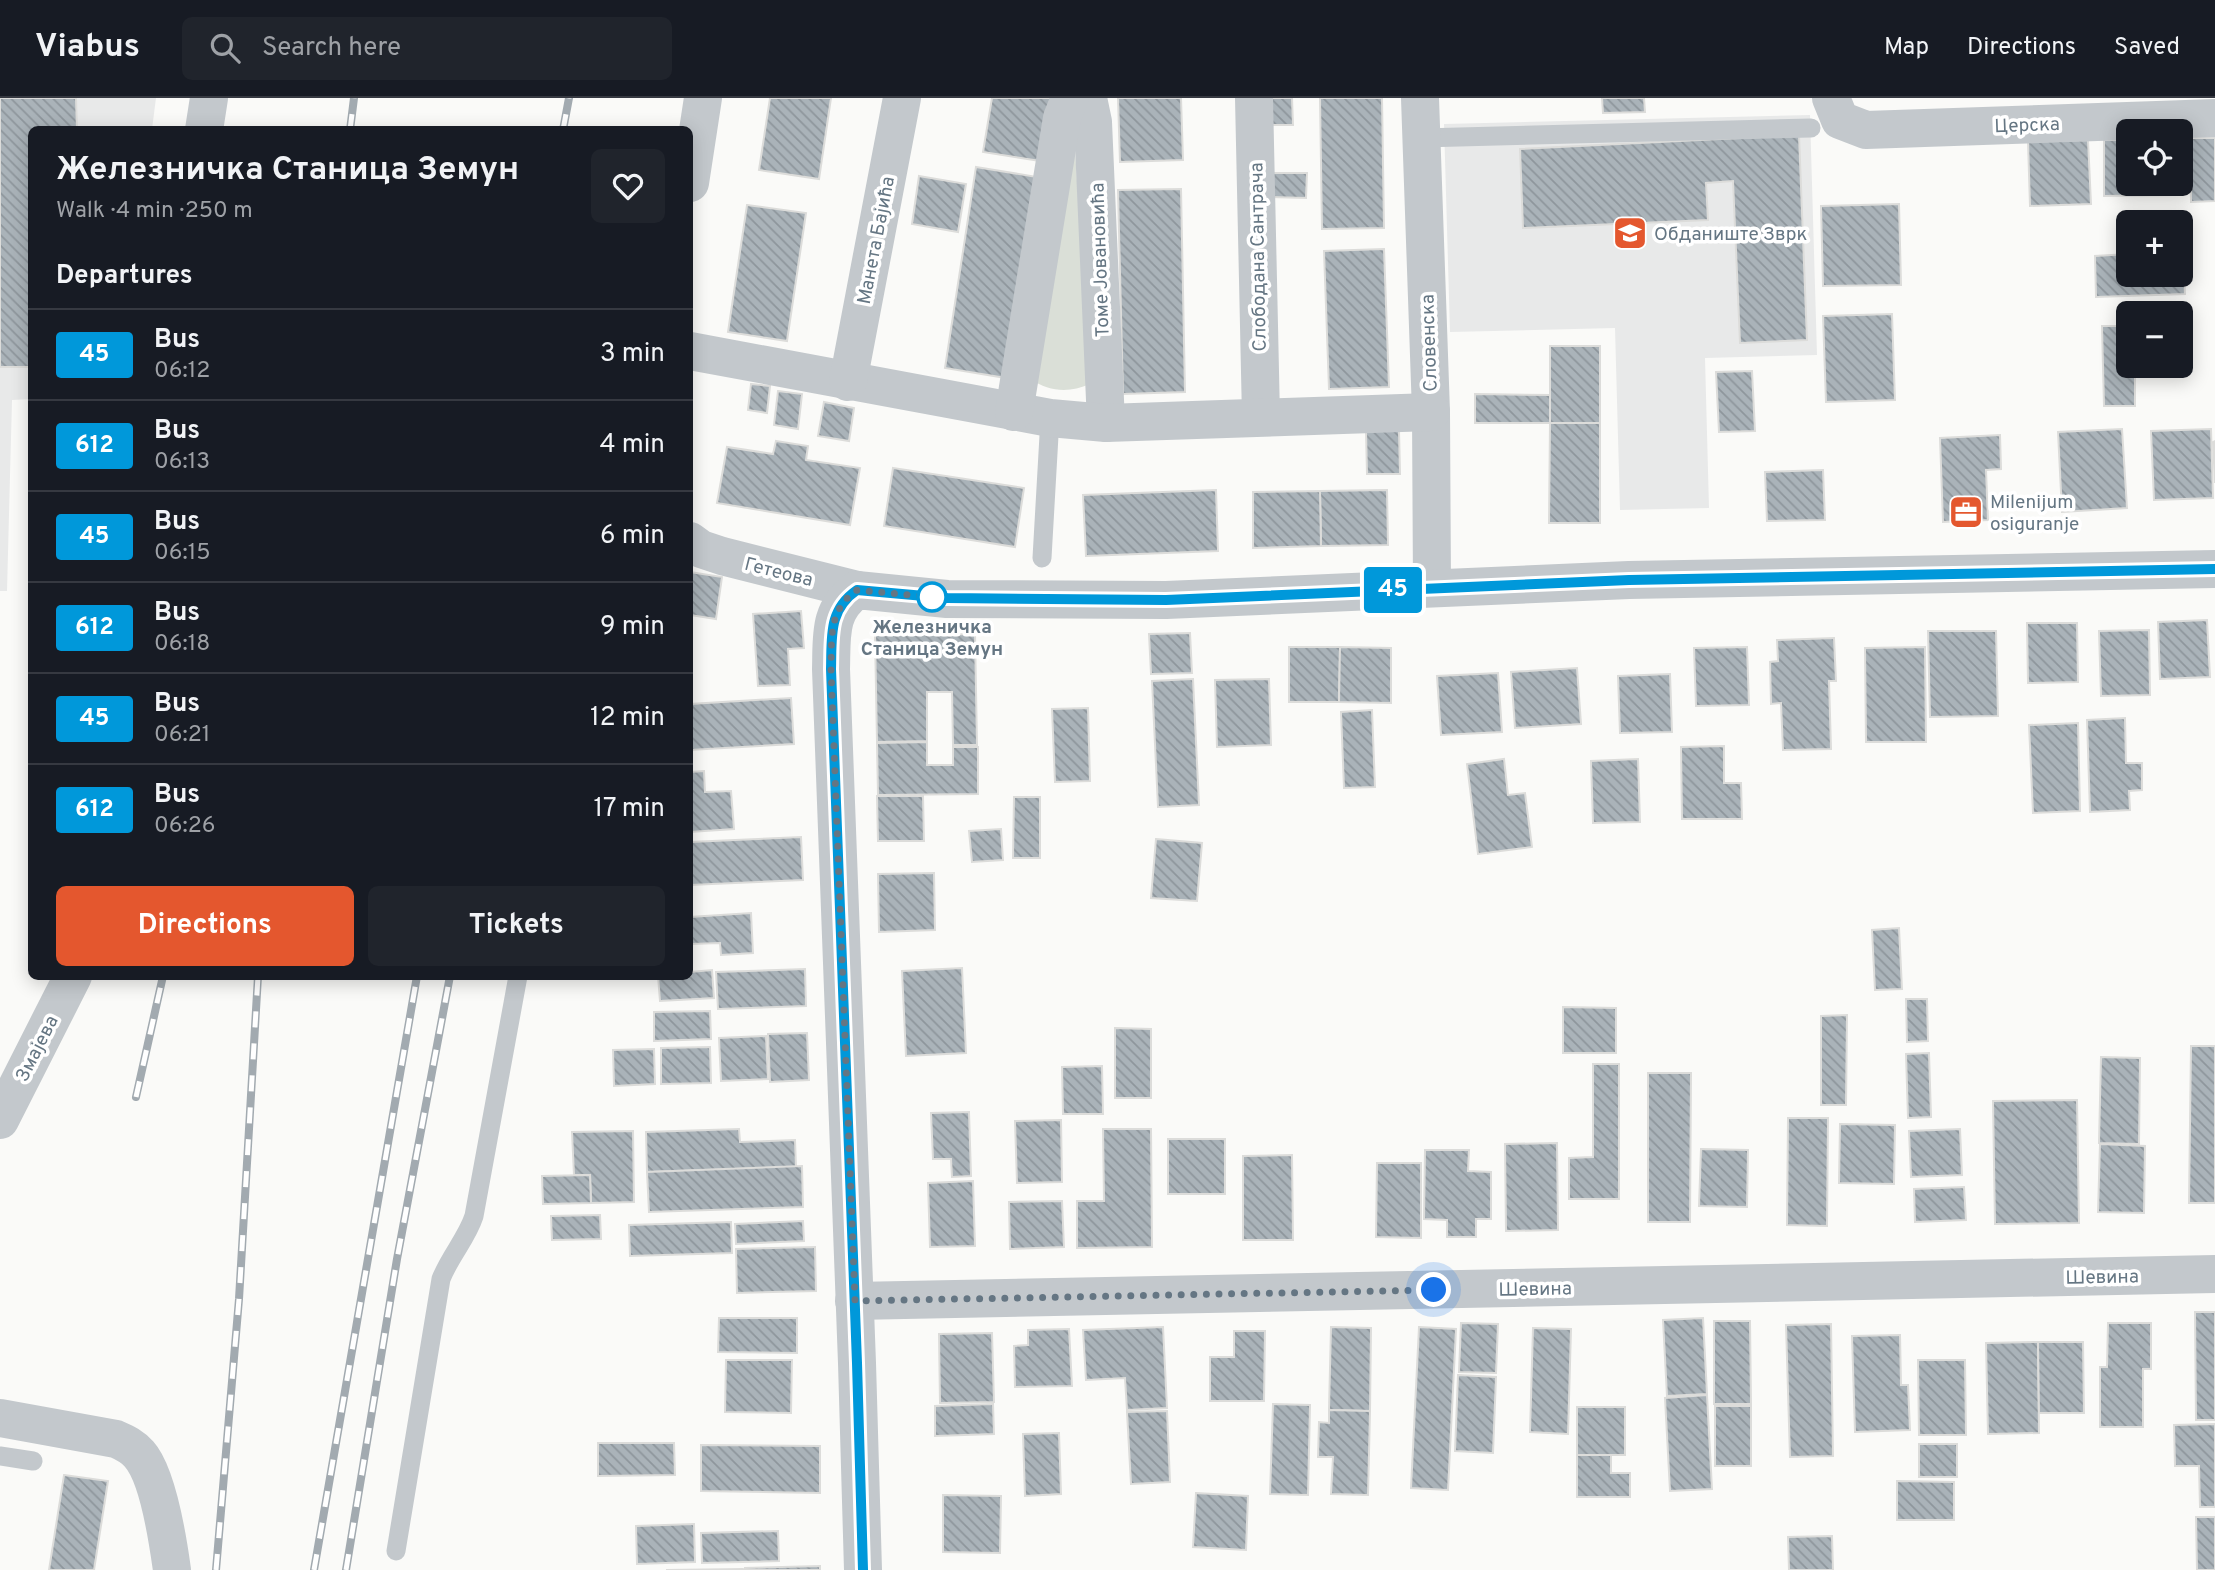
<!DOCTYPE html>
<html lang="en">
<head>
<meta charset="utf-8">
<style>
  body { margin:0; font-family:Overpass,sans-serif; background:#20242c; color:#f1f3f6; height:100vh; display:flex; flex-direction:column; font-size:26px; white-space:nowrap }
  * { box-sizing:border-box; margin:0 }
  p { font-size:23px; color:#9ea1a6 }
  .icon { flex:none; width:38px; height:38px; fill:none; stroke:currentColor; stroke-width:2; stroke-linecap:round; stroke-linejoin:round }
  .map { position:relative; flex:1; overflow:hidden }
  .side { position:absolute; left:28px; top:28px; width:665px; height:854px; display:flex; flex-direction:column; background:#171b24; border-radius:10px; box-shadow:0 4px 18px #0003 }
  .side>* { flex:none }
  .badge { padding:0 14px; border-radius:5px; font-size:24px; line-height:46px }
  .buttons { position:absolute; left:2116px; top:21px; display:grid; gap:14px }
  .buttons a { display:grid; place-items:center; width:77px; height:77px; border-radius:10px; background:#171b24; box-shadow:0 4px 18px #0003; font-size:35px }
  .you { position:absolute; width:35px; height:35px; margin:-18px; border:5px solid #fff; border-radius:50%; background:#1a73e8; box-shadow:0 0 0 10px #1a73e833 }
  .map>.badge { position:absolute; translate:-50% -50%; box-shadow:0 0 0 4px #fff }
  h2 { padding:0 28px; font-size:26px; line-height:63px }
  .round { display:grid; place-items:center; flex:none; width:74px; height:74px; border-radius:10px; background:#20242c }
  .summary { display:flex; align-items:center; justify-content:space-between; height:119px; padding:0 28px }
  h1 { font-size:33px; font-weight:700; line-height:52px }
  .primary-button { display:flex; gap:14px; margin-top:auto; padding:14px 28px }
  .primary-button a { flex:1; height:80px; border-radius:10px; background:#e4572e; color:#fff; font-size:28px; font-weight:700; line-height:80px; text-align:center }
  .primary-button a+a { background:#20242c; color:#f1f3f6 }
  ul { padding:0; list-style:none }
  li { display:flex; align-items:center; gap:21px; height:91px; padding:0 28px; border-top:2px solid #363941 }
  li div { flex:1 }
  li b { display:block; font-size:26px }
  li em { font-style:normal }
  li .badge { min-width:77px; font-weight:700; text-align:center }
  header { display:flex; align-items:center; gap:42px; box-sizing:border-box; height:98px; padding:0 35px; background:#171b24; border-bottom:2px solid #363941 }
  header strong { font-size:33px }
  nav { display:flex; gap:38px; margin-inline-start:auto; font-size:24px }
  .search { width:490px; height:63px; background:#20242c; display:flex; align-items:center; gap:18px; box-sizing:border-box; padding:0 24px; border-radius:10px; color:#9ea1a6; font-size:26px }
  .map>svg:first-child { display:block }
</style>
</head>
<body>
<header>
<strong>Viabus</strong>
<div class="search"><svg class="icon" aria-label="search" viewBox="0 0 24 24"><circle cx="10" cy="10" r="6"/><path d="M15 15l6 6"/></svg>Search here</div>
<nav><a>Map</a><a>Directions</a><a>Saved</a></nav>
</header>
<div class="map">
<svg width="2215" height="1472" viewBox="0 0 2215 1472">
  <defs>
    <pattern id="building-back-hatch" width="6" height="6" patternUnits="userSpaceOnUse" patternTransform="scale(1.75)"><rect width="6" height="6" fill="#aab3b9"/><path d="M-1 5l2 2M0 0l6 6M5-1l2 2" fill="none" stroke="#8e969c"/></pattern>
  </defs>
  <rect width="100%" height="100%" fill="#fafaf8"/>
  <g fill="#e8e9e9">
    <polygon points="0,0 156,0 152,31 32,32 31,301 12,302 7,493 0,493"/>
    <polygon points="1810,17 1817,257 1705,260 1709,410 1620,412 1615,230 1450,234 1444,26"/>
  </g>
  <path fill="#dadfd7" d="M1074 36 1090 286C1069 295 1050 294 1030 281Z"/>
  <g fill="url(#building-back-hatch)" stroke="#dcdcda" stroke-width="2">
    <polygon points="0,0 76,0 77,32 32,32 32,269 0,269"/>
    <polygon points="770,0 831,0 819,81 759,72"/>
    <polygon points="992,0 1057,0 1047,64 983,54"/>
    <polygon points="1118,0 1181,0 1183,62 1120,64"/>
    <polygon points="1267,0 1292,0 1293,27 1267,27"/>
    <polygon points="1320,0 1382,0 1384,130 1322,131"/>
    <polygon points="1602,0 1644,0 1645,14 1603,15"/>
    <polygon points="1799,37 1807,242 1740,245 1733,83 1706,85 1708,122 1523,130 1520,51"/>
    <polygon points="2190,40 2215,40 2215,103 2191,104"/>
    <polygon points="2088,42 2091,106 2030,108 2028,44"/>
    <polygon points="2104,42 2128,42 2128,86 2177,86 2177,97 2104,98"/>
    <polygon points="976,69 1037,79 1006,280 945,270"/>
    <polygon points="1266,75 1307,75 1306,100 1266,99"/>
    <polygon points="919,78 966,86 958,134 912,126"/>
    <polygon points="1181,91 1185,294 1123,296 1118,92"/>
    <polygon points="1899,106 1901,187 1823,188 1821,108"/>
    <polygon points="747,107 806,115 787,243 728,234"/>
    <polygon points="1384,151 1389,289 1329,291 1324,153"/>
    <polygon points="2180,154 2183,154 2185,196 2096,199 2095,158 2128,156 2128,177 2180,177"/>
    <polygon points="1892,216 1895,302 1826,304 1823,218"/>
    <polygon points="2102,228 2128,228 2128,268 2135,268 2135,308 2104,308"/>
    <rect x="1550" y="248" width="50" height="77"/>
    <polygon points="1752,273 1755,333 1719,334 1716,274"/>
    <polygon points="751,286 770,288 767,315 748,312"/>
    <polygon points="778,293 802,296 798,331 774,327"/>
    <polygon points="1475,296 1550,297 1550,325 1475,325"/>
    <polygon points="824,304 854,310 849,343 818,338"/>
    <polygon points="1550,325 1600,325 1600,425 1549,425"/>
    <polygon points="2122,331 2127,410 2062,414 2058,334"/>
    <polygon points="2211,331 2213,400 2154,402 2151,333"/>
    <polygon points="1366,333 1399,333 1400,376 1367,376"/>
    <polygon points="2000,337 2001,371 1986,372 1988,422 1943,424 1940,340"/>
    <polygon points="776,343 808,348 806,362 860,370 850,427 717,405 727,349 773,356"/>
    <polygon points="2215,343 2215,385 2213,344"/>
    <polygon points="893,370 1024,390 1015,449 884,428"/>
    <polygon points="1823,372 1825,422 1767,423 1765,374"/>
    <polygon points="1216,392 1218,453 1086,458 1083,397"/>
    <polygon points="1387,392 1388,447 1321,448 1320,393"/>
    <polygon points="1320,393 1321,448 1253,450 1253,394"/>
    <polygon points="690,474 722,479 716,521 690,517"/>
    <polygon points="801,513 804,550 788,551 790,587 758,588 753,516"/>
    <polygon points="2207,522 2210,579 2160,581 2158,524"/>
    <polygon points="2027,525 2077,525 2078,584 2028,585"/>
    <polygon points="2149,532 2150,597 2101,598 2099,533"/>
    <polygon points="1928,533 1996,533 1998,618 1930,619"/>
    <polygon points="1190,535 1192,575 1151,576 1149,536"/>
    <polygon points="975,536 977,647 953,647 952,594 927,594 927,643 877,644 875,537"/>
    <polygon points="1834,540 1836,583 1829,583 1831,651 1783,652 1781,605 1771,606 1770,564 1778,563 1777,542"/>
    <polygon points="1289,549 1340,549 1339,604 1289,604"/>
    <polygon points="1340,549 1391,550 1391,605 1339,604"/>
    <polygon points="1747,549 1749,607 1696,608 1694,550"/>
    <polygon points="1925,549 1926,644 1866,644 1865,550"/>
    <polygon points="1577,570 1581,626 1515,630 1511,574"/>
    <polygon points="1498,575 1502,634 1441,637 1437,578"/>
    <polygon points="1670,576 1672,634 1620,635 1618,578"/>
    <polygon points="1193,581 1199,707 1158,709 1152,583"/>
    <polygon points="1269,581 1271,647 1217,649 1215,582"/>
    <polygon points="791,600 794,646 690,652 690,606"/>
    <polygon points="1088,610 1090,683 1055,684 1052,611"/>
    <polygon points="1372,612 1375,689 1344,690 1341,614"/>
    <polygon points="2125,620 2126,665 2142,665 2142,692 2129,693 2130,712 2090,714 2087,622"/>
    <polygon points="2078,625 2080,713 2033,715 2029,627"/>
    <polygon points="927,644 927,667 953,667 953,649 978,649 978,696 878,697 877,645"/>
    <polygon points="1724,648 1724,685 1741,685 1742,721 1682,721 1681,649"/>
    <polygon points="1504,661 1508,697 1525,695 1532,749 1478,756 1467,666"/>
    <polygon points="1638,661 1640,724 1593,725 1591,663"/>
    <polygon points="704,673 705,694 731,693 734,731 690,734 690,674"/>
    <polygon points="877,698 923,698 924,743 878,743"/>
    <polygon points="1014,699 1040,699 1040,760 1013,760"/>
    <polygon points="1001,731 1003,762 972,764 969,733"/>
    <polygon points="801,739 803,782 690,787 690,744"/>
    <polygon points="1156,741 1202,745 1197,803 1151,800"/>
    <polygon points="934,775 935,832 879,834 878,776"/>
    <polygon points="751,815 753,855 721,857 720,845 690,846 690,819"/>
    <polygon points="1899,830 1902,891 1875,892 1872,832"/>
    <polygon points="962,870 966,955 906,958 902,873"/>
    <polygon points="805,871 806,908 718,911 716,874"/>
    <polygon points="712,872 714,900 660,903 658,878 690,878 690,874"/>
    <polygon points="1906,901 1927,901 1928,943 1907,944"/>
    <polygon points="1563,909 1616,910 1616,955 1563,955"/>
    <polygon points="710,913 711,941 654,943 654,914"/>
    <polygon points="1847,917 1846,1007 1821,1007 1821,918"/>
    <polygon points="1115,930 1151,931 1151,1000 1115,1000"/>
    <polygon points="807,935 809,982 770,984 768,936"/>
    <polygon points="766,938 768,981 721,983 719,940"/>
    <polygon points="2191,948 2215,948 2215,1105 2189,1105"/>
    <polygon points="710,949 711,985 661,986 661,950"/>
    <polygon points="654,951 655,986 614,988 613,952"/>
    <polygon points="1929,955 1931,1019 1908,1020 1906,956"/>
    <polygon points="2101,959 2140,960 2139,1046 2099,1045"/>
    <polygon points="1593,966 1619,966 1619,1101 1569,1101 1569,1060 1593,1059"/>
    <polygon points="1102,968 1103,1016 1063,1016 1062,969"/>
    <polygon points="1648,975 1691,975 1690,1124 1648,1124"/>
    <polygon points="2077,1002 2079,1125 1995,1126 1993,1003"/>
    <polygon points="969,1014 971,1078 952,1079 951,1061 933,1061 931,1015"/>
    <polygon points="1788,1020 1828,1020 1827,1128 1787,1127"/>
    <polygon points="1061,1022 1062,1084 1017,1085 1015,1023"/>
    <polygon points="1840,1026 1895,1027 1894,1086 1839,1085"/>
    <polygon points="739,1031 740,1044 795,1042 796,1069 647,1074 646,1034"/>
    <polygon points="1103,1031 1151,1031 1152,1149 1077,1150 1077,1103 1104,1103"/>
    <polygon points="1960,1031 1962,1077 1911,1079 1909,1033"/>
    <polygon points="633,1033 634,1104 591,1105 590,1077 574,1077 572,1034"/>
    <rect x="1168" y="1041" width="57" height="55"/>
    <polygon points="1557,1045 1558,1132 1506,1133 1505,1046"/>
    <polygon points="2100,1046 2145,1048 2144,1115 2098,1114"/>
    <polygon points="1701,1051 1748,1052 1747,1109 1699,1108"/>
    <polygon points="1425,1052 1469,1052 1468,1073 1491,1074 1491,1121 1476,1121 1476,1139 1447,1139 1447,1122 1424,1121"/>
    <polygon points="1292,1057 1293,1142 1243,1142 1243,1058"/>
    <polygon points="1377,1065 1421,1065 1421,1140 1376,1139"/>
    <polygon points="802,1068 803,1109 649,1114 647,1074"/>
    <polygon points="590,1077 591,1105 543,1106 542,1078"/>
    <polygon points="973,1083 975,1148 930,1149 928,1085"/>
    <polygon points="1964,1089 1966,1122 1915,1124 1914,1091"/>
    <polygon points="1062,1103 1064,1149 1010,1151 1009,1104"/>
    <polygon points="600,1117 601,1141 552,1142 551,1118"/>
    <polygon points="803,1123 804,1143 736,1146 735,1126"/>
    <polygon points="731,1124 732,1155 630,1158 629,1127"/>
    <polygon points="815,1149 816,1193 737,1195 736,1151"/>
    <polygon points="2195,1214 2215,1214 2215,1322 2196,1322"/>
    <polygon points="719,1220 797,1220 797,1255 718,1254"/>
    <polygon points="1703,1220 1707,1296 1667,1298 1663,1222"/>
    <polygon points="1714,1223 1750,1223 1751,1306 1714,1306"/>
    <polygon points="1461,1225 1498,1226 1496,1275 1459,1274"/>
    <polygon points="2108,1225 2151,1225 2151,1271 2143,1271 2143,1329 2100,1329 2100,1269 2107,1269"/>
    <polygon points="1831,1226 1833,1358 1790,1359 1786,1227"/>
    <polygon points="1163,1229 1167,1310 1127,1312 1125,1280 1086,1282 1083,1232"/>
    <polygon points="1331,1229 1371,1230 1370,1313 1329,1312"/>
    <polygon points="1419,1229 1456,1231 1448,1392 1411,1390"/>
    <polygon points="1533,1230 1571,1231 1568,1336 1530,1334"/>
    <polygon points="1069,1231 1072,1288 1015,1289 1014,1248 1028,1247 1028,1232"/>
    <polygon points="1234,1233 1265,1233 1264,1303 1210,1303 1210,1259 1234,1259"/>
    <polygon points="992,1235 994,1304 940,1305 939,1236"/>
    <polygon points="1900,1237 1901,1287 1908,1287 1910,1332 1855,1334 1852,1238"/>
    <polygon points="2038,1244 2039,1335 1988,1336 1986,1245"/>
    <polygon points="2038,1244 2083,1244 2084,1315 2039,1315"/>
    <polygon points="726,1262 792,1262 791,1315 725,1314"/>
    <polygon points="1918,1262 1965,1262 1966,1337 1919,1337"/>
    <polygon points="1458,1277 1496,1279 1493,1355 1455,1353"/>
    <polygon points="1707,1297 1712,1391 1670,1393 1665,1300"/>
    <polygon points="993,1306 994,1336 935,1338 935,1308"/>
    <polygon points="1273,1306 1310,1307 1308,1397 1270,1396"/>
    <rect x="1715" y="1308" width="36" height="60"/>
    <rect x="1577" y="1309" width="48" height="48"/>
    <polygon points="1329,1312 1370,1313 1368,1397 1331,1396 1333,1359 1318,1359 1319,1324 1329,1325"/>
    <polygon points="1167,1313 1170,1384 1131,1386 1127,1314"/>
    <polygon points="2215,1326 2215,1409 2200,1409 2199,1368 2175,1368 2174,1327"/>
    <polygon points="1059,1335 1061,1396 1025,1398 1023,1336"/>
    <polygon points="598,1345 674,1345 675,1377 598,1378"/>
    <rect x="1919" y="1346" width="38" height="33"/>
    <polygon points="701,1347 820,1348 820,1395 701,1393"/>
    <polygon points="1577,1357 1611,1357 1611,1375 1630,1375 1630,1399 1577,1399"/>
    <polygon points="64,1377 108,1383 94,1472 49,1472"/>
    <polygon points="1897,1383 1954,1384 1954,1422 1897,1422"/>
    <polygon points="1196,1395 1248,1398 1246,1452 1193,1449"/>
    <polygon points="943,1397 1001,1398 1000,1455 943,1454"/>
    <polygon points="2196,1419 2215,1419 2215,1472 2197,1472"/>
    <polygon points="694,1426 695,1464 637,1466 636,1428"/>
    <polygon points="778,1433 779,1463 702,1465 701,1435"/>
    <polygon points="1832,1438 1833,1472 1789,1472 1788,1439"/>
    <polygon points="820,1468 820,1472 745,1472 745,1470"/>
    <polygon points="743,1471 744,1472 666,1472"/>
  </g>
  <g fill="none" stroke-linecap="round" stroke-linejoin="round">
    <g stroke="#c3c8cc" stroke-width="19">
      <polyline points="1421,40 1811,30"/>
      <polyline points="1042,460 1050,320"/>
      <polyline points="0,1358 33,1363"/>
      <path d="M396 1453 441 1181C450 1158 467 1140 474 1118L518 878"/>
    </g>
    <g stroke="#c3c8cc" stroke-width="38">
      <polyline points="1088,0 1093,24 1106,325"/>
      <polyline points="1254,0 1261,319"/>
      <polyline points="1420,0 1431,314 1432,490"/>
      <polyline points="1831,0 1840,22 1866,32 2215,20"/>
      <polyline points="204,32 209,0"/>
      <polyline points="690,85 703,0"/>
      <polyline points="690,253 1050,320 1106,325 1431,314"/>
      <polyline points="848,284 902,0"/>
      <polyline points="1014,314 1062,20 1070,0"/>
      <polyline points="690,443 701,451 722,458 857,492"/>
      <polyline points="0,1022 73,878"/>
      <polyline points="854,1203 2215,1176"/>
      <path d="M0 1320 116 1341C125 1345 132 1348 139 1356 158 1377 168 1443 172 1472"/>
    </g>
    <path stroke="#c3c8cc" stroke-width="38" d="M863 1472 857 1265 831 571C832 539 828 512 857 492L947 501 1166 502 1629 482 2215 471"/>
    <g stroke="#a2aab0" stroke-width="8">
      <g id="rail">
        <polyline points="350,32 354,0"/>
        <polyline points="563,32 569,0"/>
        <polyline points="136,999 163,878"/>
        <polyline points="216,1472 239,1201 258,878"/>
        <polyline points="314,1472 417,878"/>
        <polyline points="346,1472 397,1161 450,878"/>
      </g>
    </g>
    <use href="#rail" stroke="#fff" stroke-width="5" stroke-dasharray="16" stroke-linecap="butt"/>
  </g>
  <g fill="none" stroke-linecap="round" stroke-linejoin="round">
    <g stroke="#fff" stroke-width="16">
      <path id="line" d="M863 1472 857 1265 831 571C832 539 828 512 857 492L947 500 1166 502 1629 482 2215 471"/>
    </g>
    <use href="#line" stroke="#0098da" stroke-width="10"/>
    <path stroke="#657683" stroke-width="7" stroke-dasharray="0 12.6" d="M932 499 857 492C828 512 832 539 831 571L855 1203 1434 1192"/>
  </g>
  <defs>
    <g id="school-square" transform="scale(1.75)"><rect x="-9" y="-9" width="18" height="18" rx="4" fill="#e4572e" stroke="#fff"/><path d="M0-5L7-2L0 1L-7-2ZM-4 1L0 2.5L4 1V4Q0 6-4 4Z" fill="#fff"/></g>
    <g id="office-square" transform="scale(1.75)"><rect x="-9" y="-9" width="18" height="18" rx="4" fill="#e4572e" stroke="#fff"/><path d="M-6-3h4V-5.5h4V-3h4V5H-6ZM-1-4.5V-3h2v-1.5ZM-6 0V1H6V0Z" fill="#fff"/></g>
  </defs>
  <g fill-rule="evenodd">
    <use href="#school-square" x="1630" y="135"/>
    <use href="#office-square" x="1966" y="414"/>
  </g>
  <circle fill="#fff" stroke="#0098da" stroke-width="3.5" cx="932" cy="499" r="14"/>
  <g text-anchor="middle" stroke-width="7" stroke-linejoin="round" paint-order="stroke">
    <g font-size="19" fill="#657683" stroke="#fff">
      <text transform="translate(2027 26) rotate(-2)" y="7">Церска</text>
      <text transform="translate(875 142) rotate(-79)" y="7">Манета Бајића</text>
      <text transform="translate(1257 159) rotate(-91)" y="7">Слободана Сантрача</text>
      <text transform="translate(1099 162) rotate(-92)" y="7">Томе Јовановића</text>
      <text transform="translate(1428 245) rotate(-92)" y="7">Словенска</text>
      <text transform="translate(779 473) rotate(14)" y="7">Гетеова</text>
      <text transform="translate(36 950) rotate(-63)" y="7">Змајева</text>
      <text transform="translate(2102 1178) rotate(-1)" y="7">Шевина</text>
      <text transform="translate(1535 1190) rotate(-1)" y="7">Шевина</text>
    </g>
    <g font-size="19" fill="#657683" stroke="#fff" text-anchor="start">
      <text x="1654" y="142">Обданиште Зврк</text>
      <text x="1990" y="410">Milenijum<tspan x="1990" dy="22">osiguranje</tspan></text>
    </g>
    <g font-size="19" font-weight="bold" fill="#657683" stroke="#fff">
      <text x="932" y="535">Железничка<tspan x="932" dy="22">Станица Земун</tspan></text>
    </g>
  </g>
</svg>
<div class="buttons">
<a><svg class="icon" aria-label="locate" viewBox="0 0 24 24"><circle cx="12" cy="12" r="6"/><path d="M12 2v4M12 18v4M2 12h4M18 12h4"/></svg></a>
<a>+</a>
<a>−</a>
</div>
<div class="you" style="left:1434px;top:1192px"></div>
<b class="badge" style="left:1393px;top:492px;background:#0098da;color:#fff">45</b>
<section class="side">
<div class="summary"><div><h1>Железничка Станица Земун</h1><p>Walk · 4 min · 250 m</p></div><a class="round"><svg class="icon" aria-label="heart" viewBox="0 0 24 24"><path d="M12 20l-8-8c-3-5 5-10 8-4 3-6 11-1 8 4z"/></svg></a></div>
<h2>Departures</h2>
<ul>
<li><span class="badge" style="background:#0098da;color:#fff">45</span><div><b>Bus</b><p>06:12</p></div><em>3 min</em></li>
<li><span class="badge" style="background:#0098da;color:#fff">612</span><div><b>Bus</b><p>06:13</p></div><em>4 min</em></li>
<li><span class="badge" style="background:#0098da;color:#fff">45</span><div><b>Bus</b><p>06:15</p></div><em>6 min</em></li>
<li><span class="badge" style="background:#0098da;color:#fff">612</span><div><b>Bus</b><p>06:18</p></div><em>9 min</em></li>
<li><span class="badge" style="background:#0098da;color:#fff">45</span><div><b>Bus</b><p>06:21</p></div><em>12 min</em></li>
<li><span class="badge" style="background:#0098da;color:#fff">612</span><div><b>Bus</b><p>06:26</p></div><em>17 min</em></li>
</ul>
<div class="primary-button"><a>Directions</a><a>Tickets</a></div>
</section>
</div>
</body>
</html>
